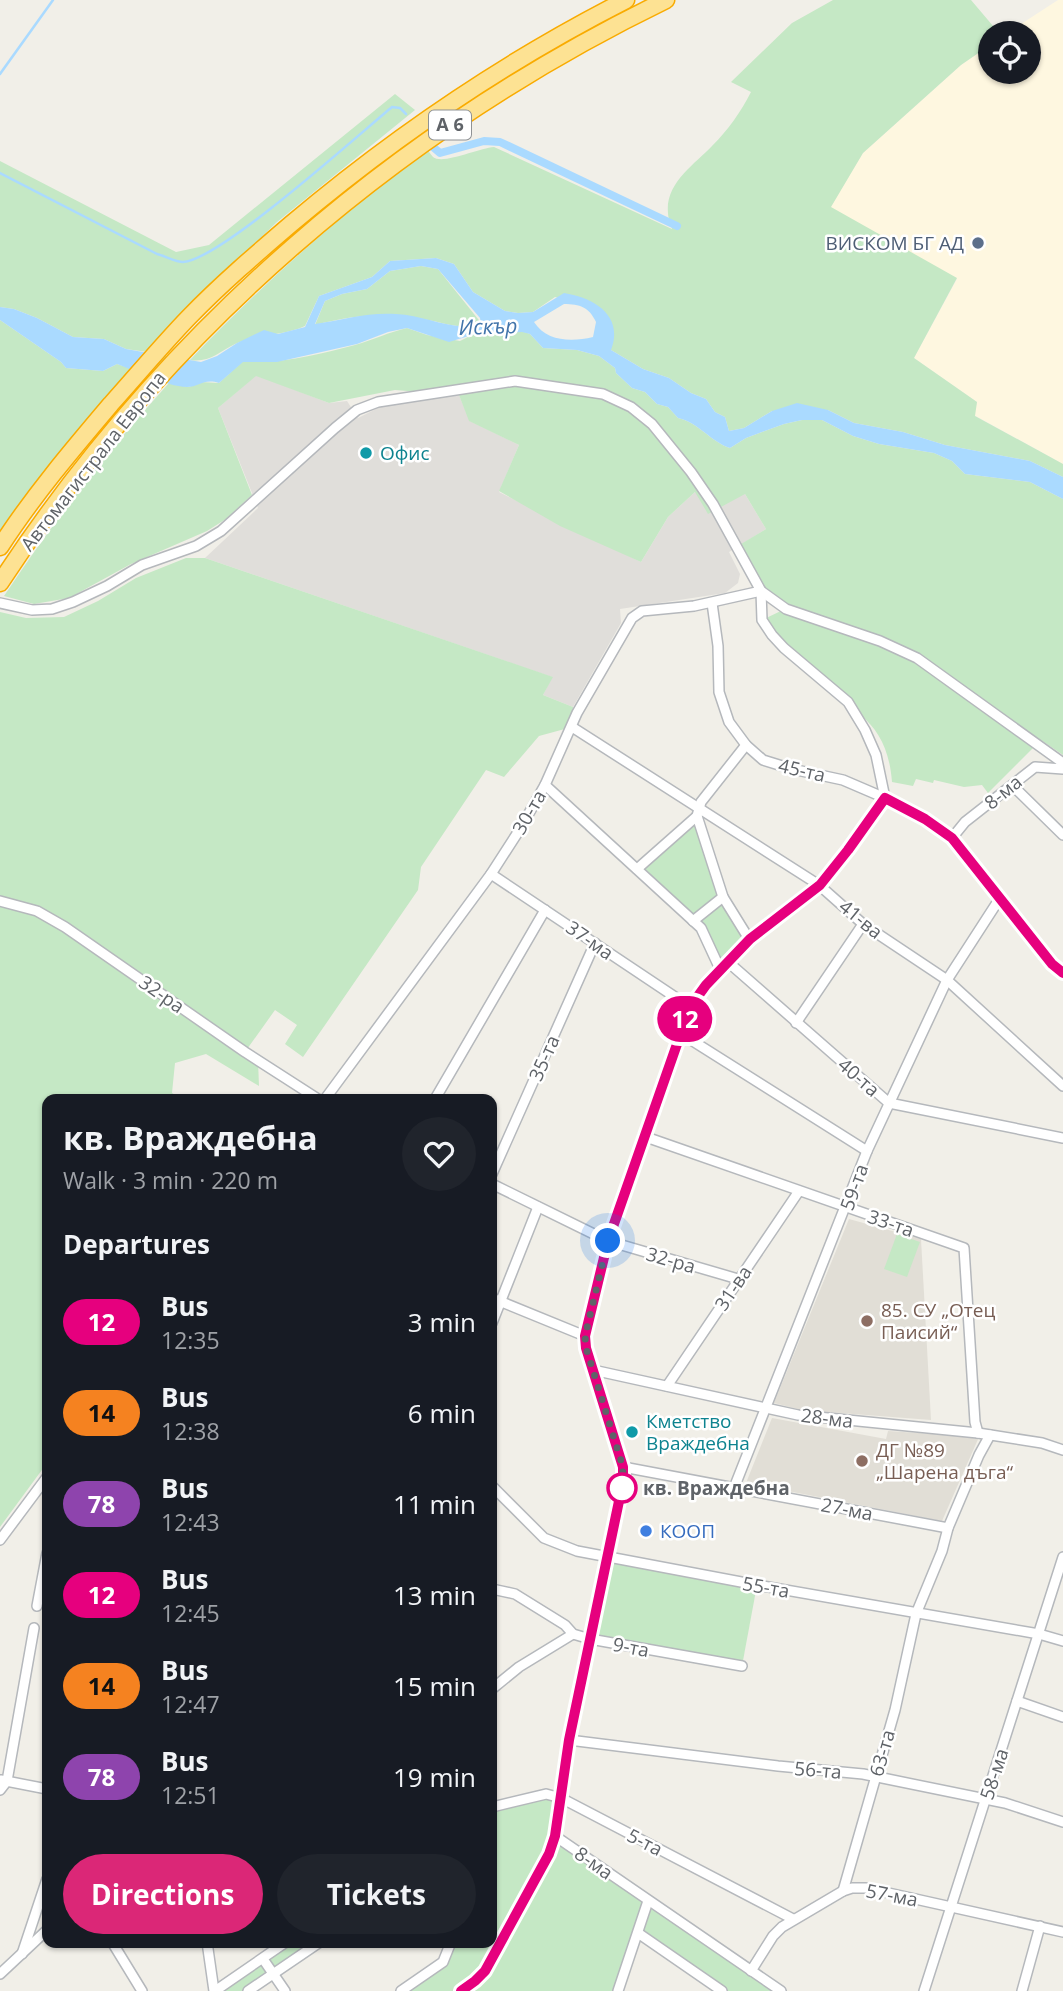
<!DOCTYPE html>
<html lang="en">
<head>
<meta charset="utf-8">
<style>
  body { margin:0; font-family:"Open Sans",sans-serif; background:#20242c; color:#f1f3f6; height:100vh; display:flex; flex-direction:column; font-size:26px; white-space:nowrap }
  * { box-sizing:border-box; margin:0 }
  p { font-size:23px; color:#9ea1a6 }
  .icon { flex:none; width:38px; height:38px; fill:none; stroke:currentColor; stroke-width:2; stroke-linecap:round; stroke-linejoin:round }
  .map { position:relative; flex:1; overflow:hidden }
  .panel { position:absolute; left:42px; top:1094px; width:455px; height:854px; display:flex; flex-direction:column; background:#171b24; border-radius:14px; box-shadow:0 2px 5px #0004 }
  .panel>* { flex:none }
  .badge { padding:0 14px; border-radius:23px; font-size:24px; line-height:46px }
  .tools { position:absolute; left:978px; top:21px; display:grid; gap:14px }
  .tools a { display:grid; place-items:center; width:63px; height:63px; border-radius:50%; background:#171b24; box-shadow:0 2px 5px #0004; font-size:35px }
  .you { position:absolute; width:35px; height:35px; margin:-18px; border:5px solid #fff; border-radius:50%; background:#1a73e8; box-shadow:0 0 0 10px #1a73e833 }
  .map>.badge { position:absolute; translate:-50% -50%; box-shadow:0 0 0 4px #fff }
  h2 { padding:0 21px; font-size:26px; line-height:63px }
  .round { display:grid; place-items:center; flex:none; width:74px; height:74px; border-radius:37px; background:#20242c }
  .overview { display:flex; align-items:center; justify-content:space-between; height:119px; padding:0 21px }
  h1 { font-size:33px; font-weight:700; line-height:52px }
  .action { display:flex; gap:14px; margin-top:auto; padding:14px 21px }
  .action a { flex:1; height:80px; border-radius:42px; background:#db2777; color:#fff; font-size:28px; font-weight:700; line-height:80px; text-align:center }
  .action a+a { background:#20242c; color:#f1f3f6 }
  ul { padding:0; list-style:none }
  li { display:flex; align-items:center; gap:21px; height:91px; padding:0 21px }
  li div { flex:1 }
  li b { display:block; font-size:26px }
  li em { font-style:normal }
  li .badge { min-width:77px; font-weight:700; text-align:center }
  .map>svg:first-child { display:block }
</style>
</head>
<body>
<div class="map">
<svg width="1063" height="1991" viewBox="0 0 1063 1991">
  <rect width="100%" height="100%" fill="#f1efe8"/>
  <polygon fill="#fef7e0" points="1058,0 1063,0 1063,464 974,415 977,402 914,358 957,279 830,208 863,153 961,65 990,45 990,72 1029,72 1029,33 1007,33"/>
  <polygon fill="#e0deda" points="256,375 329,403 347,401 358,418 380,407 459,395 470,421 519,445 499,492 641,562 668,517 695,492 745,494 766,529 729,552 740,574 738,583 725,593 620,609 621,623 573,707 543,695 552,677 205,558 258,508 218,408"/>
  <g fill="#e1ded6">
    <polygon points="849,1219 921,1239 931,1420 802,1410 774,1403"/>
    <polygon points="772,1418 886,1439 888,1431 979,1437 942,1521 746,1483"/>
  </g>
  <g fill="#c5e8c5">
    <path d="M833 0H971L999 33H990V45L961 65 863 153 831 207 957 278 914 358 977 402 975 416 1063 464V477L1030 461 945 445 903 432 854 423 828 410 772 411 744 428 729 431 725 417 715 412 706 399 691 393 669 378 643 369 611 350 603 310 555 297 533 312 518 313 505 311 473 292 454 264 436 258 390 261 372 277 319 296 305 326C283 336 256 334 235 344 219 352 209 363 190 360 263 283 343 214 426 147 428 150 430 154 433 157 443 165 479 148 494 147L672 229C671 224 668 218 668 213 665 183 695 164 712 146 729 129 740 113 751 92L731 82 792 23Z"/>
    <polygon points="395,94 415,110 277,222 198,298 147,352 126,349 104,339 73,337 37,318 14,309 0,307 0,161 176,252 209,245"/>
    <path d="M421 266 438 269 482 324C458 330 446 323 423 319 386 312 351 315 315 325L325 301 342 294 367 289 390 271Z"/>
    <polygon points="0,320 61,362 66,368 103,371 117,364 132,369 91,416 0,533"/>
    <path d="M407 328 427 335 460 341 472 335 522 331 530 334 543 348 577 350 599 356 615 368 616 373 632 388 645 392 657 404 668 407 678 418C698 422 711 442 730 448L746 438 784 424 802 420H822L853 436 879 444 934 453 952 461 965 474 1030 482 1063 499V755L1041 740 988 793 982 785 964 787 934 780 933 783 916 779 913 786 892 782C887 719 853 714 815 676 797 658 780 638 762 620L785 609 772 601 736 547 766 529 745 494 708 514 695 492 668 517 641 562 560 526 499 491 519 445 469 421 459 395 395 390 329 403 256 376 218 408 252 495 226 519 207 531 131 564 69 598 34 604 4 596C54 521 108 450 169 383L189 387 201 382 219 383 243 361C280 365 319 354 355 345 373 340 389 332 407 328Z"/>
    <polygon points="186,558 205,558 553,677 543,695 573,707 572,727 539,736 504,777 486,770 421,867 418,890 303,1057 285,1044 297,1025 275,1010 245,1052 258,1061 259,1086 206,1054 175,1063 172,1093 182,1099 47,1099 47,1463 0,1527 0,612 26,618 64,617 98,601 136,578"/>
    <polygon points="697,816 723,897 749,939 720,969 707,940 637,869"/>
    <polygon points="897,1234 920,1242 907,1277 884,1269"/>
    <polygon points="607,1558 757,1585 742,1666 590,1639"/>
    <polygon points="546,1794 561,1798 556,1836 781,1991 722,1991 638,1933 618,1991 401,1991 443,1962 451,1943 492,1942 492,1807"/>
    <polygon points="286,1943 320,1943 248,1991 215,1991"/>
  </g>
  <path fill="#aadaff" fill-rule="evenodd" d="M436 258 454 264 473 292 505 311 518 313 533 312 564 293C595 298 624 316 611 350L643 369 669 378 691 393 706 399 715 412 725 417 729 431 744 428 772 411 797 403 828 410 854 423 903 432 945 445 1030 461 1063 477V499L1030 482 965 474 952 461 934 453 879 444 853 436 822 420H802L784 424 746 438 730 448C711 442 698 422 678 418L668 407 657 404 645 392 632 388 616 373 615 368 599 356 577 350 543 348 530 334 522 332 472 335 449 342 407 328 388 332 357 344 277 362H243L219 383C204 378 199 387 187 387 165 386 138 372 117 364L103 371 66 368 61 362 0 320V307L14 309 37 318 73 337 104 339 126 349 201 362 217 356 237 343 264 330 278 334 305 327 319 296 372 277 390 261ZM421 266 438 269 480 318 481 324C451 332 426 315 396 314 368 312 342 320 315 324L325 301 342 294 367 289 390 271ZM564 304C580 304 589 307 596 322L593 337C572 342 547 342 534 322Z"/>
  <g fill="none" stroke-linecap="round" stroke-linejoin="round">
    <g stroke="#aadaff" stroke-width="2.5">
      <polyline points="0,74 53,0"/>
      <path d="M0 173 157 254C165 256 176 262 183 262 220 260 357 136 392 107L400 108 406 114"/>
    </g>
    <polyline stroke="#aadaff" stroke-width="8" points="433,147 440,153 484,141 500,142 677,226"/>
    <g stroke="#b5b8bc" stroke-width="12">
      <g id="minor">
        <polyline points="761,591 762,620 772,635 784,648 848,702 865,730 876,755 885,798"/>
        <polyline points="0,603 32,610 52,609 73,602 107,586 142,565 196,546 221,531 335,428 357,410 378,402 515,381 603,394 631,407 652,424 691,472 713,504 761,591 786,609 880,641 917,658 1063,763"/>
        <polyline points="712,603 718,646 719,692 729,722 746,745 763,760 792,769 843,780 885,798"/>
        <polyline points="572,727 819,885 863,924 947,980 1063,1086"/>
        <polyline points="746,745 701,802 697,816 723,897 749,939"/>
        <polyline points="545,785 701,928 720,969"/>
        <polyline points="1013,786 1063,835"/>
        <polyline points="952,838 965,822 1035,767 1063,769"/>
        <polyline points="637,869 697,816"/>
        <polyline points="491,874 690,1007"/>
        <polyline points="0,901 37,911 65,927 245,1052 318,1099"/>
        <polyline points="693,921 723,897"/>
        <polyline points="728,962 889,1103 1063,1138"/>
        <polyline points="796,1023 863,924"/>
        <polyline points="680,1033 867,1151"/>
        <polyline points="325,1099 491,874 520,829 545,785 577,713 632,618 642,611 694,606 761,591"/>
        <polyline points="435,1099 545,910"/>
        <polyline points="643,1136 964,1248 975,1422 978,1433"/>
        <polyline points="492,1174 595,943"/>
        <polyline points="492,1184 608,1241 738,1279"/>
        <polyline points="492,1298 585,1336"/>
        <polyline points="492,1323 538,1207"/>
        <polyline points="593,1370 798,1415 978,1433 1042,1443 1063,1450"/>
        <polyline points="667,1386 799,1191"/>
        <polyline points="623,1467 948,1528"/>
        <polyline points="492,1486 544,1538 577,1551 757,1585 1039,1634 1063,1641"/>
        <polyline points="734,1488 867,1151 947,980 1000,898"/>
        <polyline points="0,1540 47,1477"/>
        <polyline points="492,1589 515,1594 565,1625 573,1634 590,1639 742,1666"/>
        <polyline points="37,1606 47,1553"/>
        <polyline points="492,1689 519,1667 573,1634"/>
        <polyline points="1017,1701 1063,1717"/>
        <polyline points="569,1740 778,1766 863,1774 1005,1803 1063,1822"/>
        <polyline points="1,1780 47,1789"/>
        <polyline points="0,1790 7,1781 34,1628"/>
        <polyline points="492,1807 546,1794 561,1798 793,1919"/>
        <polyline points="555,1836 781,1991"/>
        <polyline points="843,1891 895,1710 916,1614 942,1551 948,1528 979,1455 990,1435"/>
        <polyline points="638,1933 722,1991"/>
        <polyline points="112,1942 142,1991"/>
        <polyline points="207,1942 214,1991"/>
        <polyline points="22,1954 47,1879"/>
        <polyline points="263,1959 285,1991"/>
        <polyline points="751,1971 773,1936 782,1927 843,1891 852,1888 866,1888 1063,1932"/>
        <polyline points="0,1974 47,1930"/>
        <polyline points="215,1991 286,1942"/>
        <polyline points="248,1991 320,1942"/>
        <polyline points="401,1991 443,1962 451,1942"/>
        <polyline points="618,1991 648,1901"/>
        <polyline points="924,1991 1063,1557"/>
        <polyline points="1022,1991 1040,1926"/>
      </g>
    </g>
    <g stroke="#b5b8bc" stroke-width="14">
      <polyline id="tertiary" points="461,1991 475,1981 485,1971 549,1854 555,1836 569,1740 623,1482 623,1467 586,1348 585,1336 608,1241 690,1007 706,985 749,939 819,885 848,850 885,798 925,819 952,838 1052,964 1063,973"/>
    </g>
    <g stroke="#f9ab00" stroke-width="19">
      <g id="motorway">
        <path d="M0 547C33 496 72 450 111 404 137 375 162 345 189 317 221 284 256 254 291 224 394 137 506 61 626 0"/>
        <path d="M0 583C164 332 396 131 666 0"/>
      </g>
    </g>
    <use href="#minor" stroke="#fff" stroke-width="9"/>
    <use href="#tertiary" stroke="#fff" stroke-width="10"/>
    <use href="#motorway" stroke="#fde293" stroke-width="16"/>
  </g>
  <g fill="none" stroke-linecap="round" stroke-linejoin="round">
    <g stroke="#fff" stroke-width="16">
      <polyline id="line" points="461,1991 475,1981 485,1971 549,1854 555,1836 569,1740 623,1482 623,1467 586,1348 585,1336 608,1241 690,1007 706,985 750,939 820,885 848,850 885,798 925,819 952,838 1052,964 1063,973"/>
    </g>
    <use href="#line" stroke="#e6007e" stroke-width="10"/>
    <polyline stroke="#5f6368" stroke-width="7" stroke-dasharray="0 12.6" points="608,1241 585,1336 586,1348 623,1467 622,1488"/>
  </g>
  <circle fill="#5c6f8a" stroke="#fff" stroke-width="2.5" cx="978" cy="243" r="7"/>
  <g fill="#0f9aa8" stroke="#fff" stroke-width="2.5">
    <circle cx="366" cy="453" r="7"/>
    <circle cx="632" cy="1432" r="7"/>
  </g>
  <g fill="#8d6e63" stroke="#fff" stroke-width="2.5">
    <circle cx="867" cy="1321" r="7"/>
    <circle cx="862" cy="1461" r="7"/>
  </g>
  <circle fill="#fff" stroke="#e6007e" stroke-width="3.5" cx="622" cy="1488" r="14"/>
  <circle fill="#3f7fe0" stroke="#fff" stroke-width="2.5" cx="646" cy="1531" r="7"/>
  <g text-anchor="middle" stroke-width="5" stroke-linejoin="round" paint-order="stroke">
    <rect fill="#fff" stroke="#8f9295" stroke-width="2" x="429" y="110.5" width="42" height="29" rx="5"/>
    <g font-size="18" font-weight="bold" fill="#5f6368">
      <text x="450" y="131">A 6</text>
    </g>
    <g font-size="19" fill="#4e5e75" stroke="#fff" text-anchor="end">
      <text x="964" y="250">ВИСКОМ БГ АД</text>
    </g>
    <g font-size="19" fill="#0d838f" stroke="#fff" text-anchor="start">
      <text x="380" y="460">Офис</text>
      <text x="646" y="1428">Кметство<tspan x="646" dy="22">Враждебна</tspan></text>
    </g>
    <g font-size="19" fill="#5f6368" stroke="#fff">
      <text transform="translate(93 461) rotate(-52)" y="7">Автомагистрала Европа</text>
      <text transform="translate(802 770) rotate(13)" y="7">45-та</text>
      <text transform="translate(1003 792) rotate(-39)" y="7">8-ма</text>
      <text transform="translate(529 812) rotate(-60)" y="7">30-та</text>
      <text transform="translate(861 919) rotate(39)" y="7">41-ва</text>
      <text transform="translate(590 940) rotate(35)" y="7">37-ма</text>
      <text transform="translate(162 994) rotate(35)" y="7">32-ра</text>
      <text transform="translate(544 1058) rotate(-66)" y="7">35-та</text>
      <text transform="translate(859 1077) rotate(41)" y="7">40-та</text>
      <text transform="translate(854 1187) rotate(-70)" y="7">59-та</text>
      <text transform="translate(891 1223) rotate(19)" y="7">33-та</text>
      <text transform="translate(671 1260) rotate(16)" y="7">32-ра</text>
      <text transform="translate(733 1288) rotate(-56)" y="7">31-ва</text>
      <text transform="translate(827 1418) rotate(7)" y="7">28-ма</text>
      <text transform="translate(847 1509) rotate(11)" y="7">27-ма</text>
      <text transform="translate(766 1587) rotate(10)" y="7">55-та</text>
      <text transform="translate(631 1647) rotate(11)" y="7">9-та</text>
      <text transform="translate(882 1753) rotate(-74)" y="7">63-та</text>
      <text transform="translate(818 1770) rotate(5)" y="7">56-та</text>
      <text transform="translate(994 1774) rotate(-72)" y="7">58-ма</text>
      <text transform="translate(645 1842) rotate(27)" y="7">5-та</text>
      <text transform="translate(594 1863) rotate(35)" y="7">8-ма</text>
      <text transform="translate(892 1895) rotate(11)" y="7">57-ма</text>
    </g>
    <g font-size="19" fill="#785e54" stroke="#fff" text-anchor="start">
      <text x="881" y="1317">85. СУ „Отец<tspan x="881" dy="22">Паисий“</tspan></text>
      <text x="876" y="1457">ДГ №89<tspan x="876" dy="22">„Шарена дъга“</tspan></text>
    </g>
    <g font-size="19" font-weight="bold" fill="#5f6368" stroke="#fff" text-anchor="start">
      <text x="643" y="1495">кв. Враждебна</text>
    </g>
    <g font-size="19" fill="#366cbe" stroke="#fff" text-anchor="start">
      <text x="660" y="1538">КООП</text>
    </g>
    <g font-size="21" font-style="italic" fill="#4174aa" stroke="#fff">
      <text transform="translate(488 327) rotate(-2)" y="7">Искър</text>
    </g>
  </g>
</svg>
<div class="tools">
<a><svg class="icon" aria-label="locate" viewBox="0 0 24 24"><circle cx="12" cy="12" r="6"/><path d="M12 2v4M12 18v4M2 12h4M18 12h4"/></svg></a>
</div>
<div class="you" style="left:608px;top:1241px"></div>
<b class="badge" style="left:685px;top:1019px;background:#e6007e;color:#fff">12</b>
<section class="panel">
<div class="overview"><div><h1>кв. Враждебна</h1><p>Walk · 3 min · 220 m</p></div><a class="round"><svg class="icon" aria-label="heart" viewBox="0 0 24 24"><path d="M12 20l-8-8c-3-5 5-10 8-4 3-6 11-1 8 4z"/></svg></a></div>
<h2>Departures</h2>
<ul>
<li><span class="badge" style="background:#e6007e;color:#fff">12</span><div><b>Bus</b><p>12:35</p></div><em>3 min</em></li>
<li><span class="badge" style="background:#f58220;color:#111">14</span><div><b>Bus</b><p>12:38</p></div><em>6 min</em></li>
<li><span class="badge" style="background:#8e44ad;color:#fff">78</span><div><b>Bus</b><p>12:43</p></div><em>11 min</em></li>
<li><span class="badge" style="background:#e6007e;color:#fff">12</span><div><b>Bus</b><p>12:45</p></div><em>13 min</em></li>
<li><span class="badge" style="background:#f58220;color:#111">14</span><div><b>Bus</b><p>12:47</p></div><em>15 min</em></li>
<li><span class="badge" style="background:#8e44ad;color:#fff">78</span><div><b>Bus</b><p>12:51</p></div><em>19 min</em></li>
</ul>
<div class="action"><a>Directions</a><a>Tickets</a></div>
</section>
</div>
</body>
</html>
